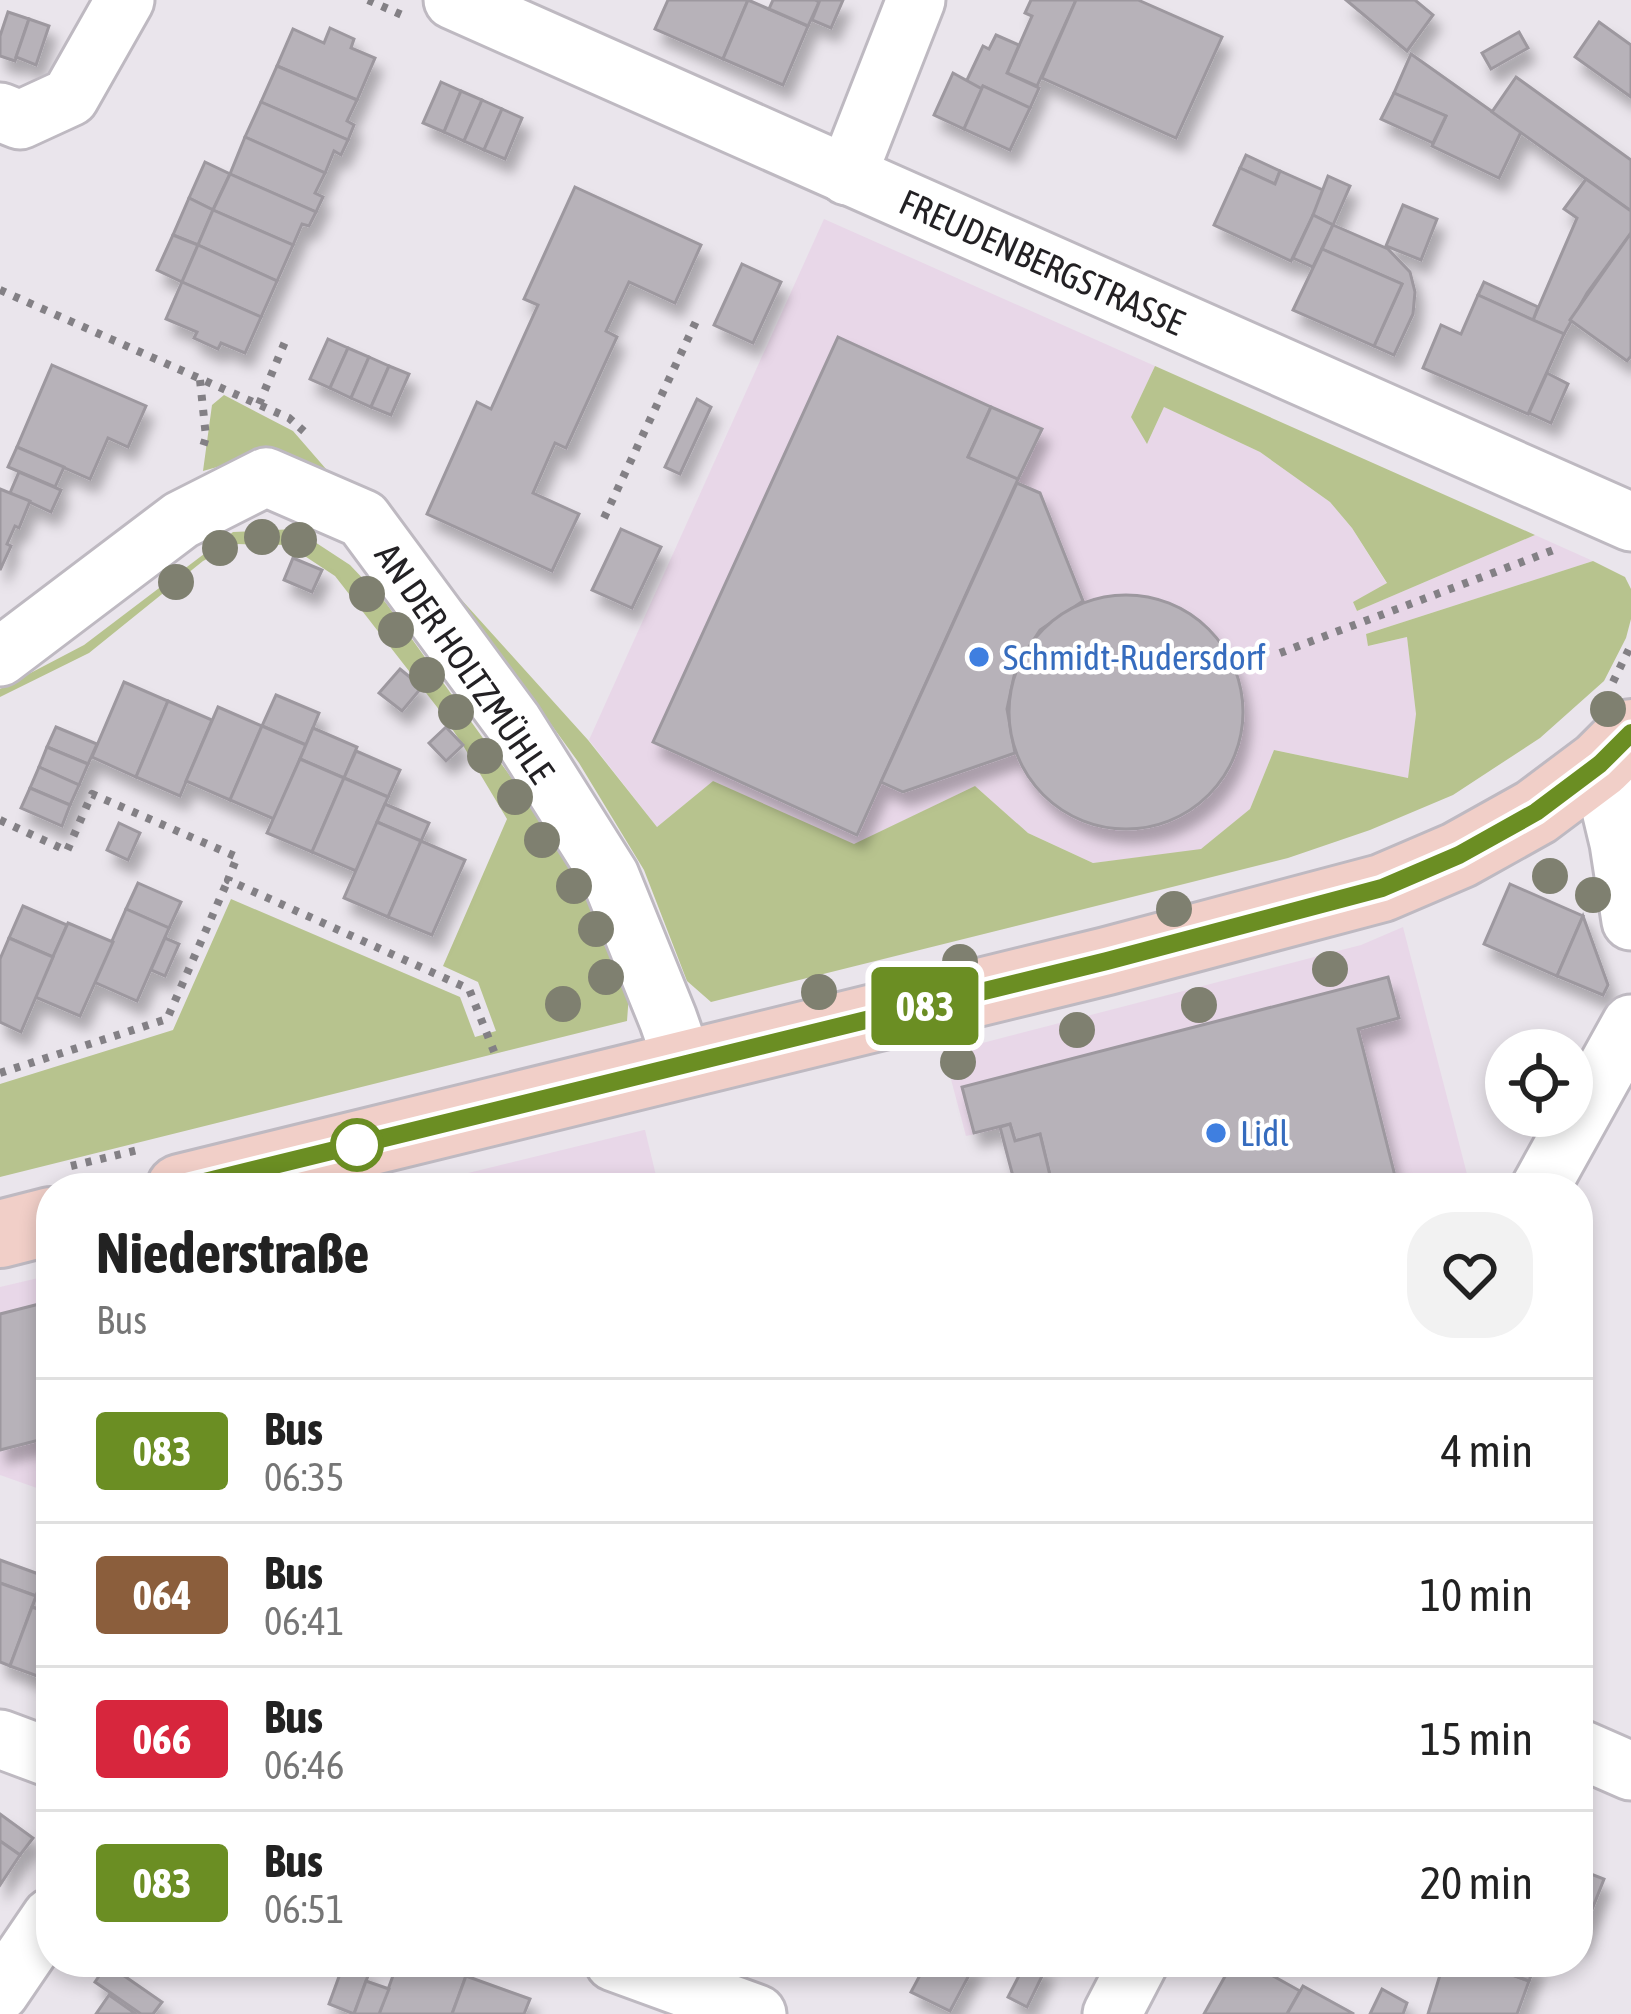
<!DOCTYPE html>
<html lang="en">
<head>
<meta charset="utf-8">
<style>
  body { margin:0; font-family:"Asap Condensed",sans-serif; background:#f2f2f2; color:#222; height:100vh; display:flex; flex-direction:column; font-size:45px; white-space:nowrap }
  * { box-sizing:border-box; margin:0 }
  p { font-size:39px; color:#767676 }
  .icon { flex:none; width:66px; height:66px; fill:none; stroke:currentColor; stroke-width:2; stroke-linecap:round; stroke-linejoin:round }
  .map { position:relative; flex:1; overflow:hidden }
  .side { position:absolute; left:36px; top:1173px; width:1557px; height:804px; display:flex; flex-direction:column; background:#fff; border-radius:48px; box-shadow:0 6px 18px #0003 }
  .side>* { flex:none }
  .badge { padding:0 24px; border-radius:9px; font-size:42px; line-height:78px }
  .fabs { position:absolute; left:1485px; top:1029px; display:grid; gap:24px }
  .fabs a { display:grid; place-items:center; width:108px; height:108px; border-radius:50%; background:#fff; box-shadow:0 6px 18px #0003; font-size:60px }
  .map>.badge { position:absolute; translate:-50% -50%; box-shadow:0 0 0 6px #fff }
  .round { display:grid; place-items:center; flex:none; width:126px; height:126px; border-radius:48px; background:#f2f2f2 }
  .headline { display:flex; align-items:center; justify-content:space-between; height:204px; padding:0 60px }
  h1 { font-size:57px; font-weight:700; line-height:90px }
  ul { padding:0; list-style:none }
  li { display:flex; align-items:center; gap:36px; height:144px; padding:0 60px; border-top:3px solid #e0e0e0 }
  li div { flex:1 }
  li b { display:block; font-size:45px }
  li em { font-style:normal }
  li .badge { min-width:132px; font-weight:700; text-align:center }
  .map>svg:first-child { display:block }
</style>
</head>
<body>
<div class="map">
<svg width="1631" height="2014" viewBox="0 0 1631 2014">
  <defs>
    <filter id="shadow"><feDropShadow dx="7" dy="13" stdDeviation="6" flood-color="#0004"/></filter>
  </defs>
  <rect width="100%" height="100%" fill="#eae5ec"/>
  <g fill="#e8d7e8">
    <polygon points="824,219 1155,366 1131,417 1148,442 1164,407 1260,452 1330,502 1352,528 1387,584 1353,602 1357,611 1535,535 1593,561 1366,634 1369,646 1407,637 1416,714 1408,778 1274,750 1250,809 1201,850 1093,863 1028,833 975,786 853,845 713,781 657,827 589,740"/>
    <polygon points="1403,927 1468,1178 1487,1188 1015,1188 999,1129 966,1136 944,1053 1361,945"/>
    <polygon points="645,1130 659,1188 407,1188 644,1130"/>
    <polygon points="51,1275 51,1493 0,1475 0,1287"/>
  </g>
  <g fill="#b7c38e">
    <polygon points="1155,366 1535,535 1357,611 1353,602 1387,583 1352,528 1330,502 1260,452 1164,407 1147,444 1131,417"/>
    <polygon points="224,395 293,431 333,477 253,457 203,471 212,405"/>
    <polygon points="295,529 350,565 386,603 536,812 592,896 629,994 627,1021 0,1177 0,1084 173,1030 231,899 460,997 475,1037 496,1031 478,982 443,966 507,819 461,742 437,707 335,576 288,545 236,544 203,561 89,653 0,697 0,689 84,645 233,532"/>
    <polygon points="1593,561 1625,577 1631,589 1631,619 1626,638 1604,681 1540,738 1453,795 1370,830 1288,858 711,1002 687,981 644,870 579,763 459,597 588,740 657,827 713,781 854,844 975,786 1028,833 1093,863 1201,849 1250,809 1274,750 1408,778 1416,714 1407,637 1368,646 1366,634"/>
  </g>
  <g fill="#b7b2b9" stroke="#9d989f" stroke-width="3" filter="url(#shadow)">
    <polygon points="668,0 748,0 723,59 655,29"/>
    <polygon points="748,0 808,26 783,85 723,59"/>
    <polygon points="773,0 815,0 819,2 808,26 769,9"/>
    <polygon points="820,0 843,0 831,28 812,20"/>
    <polygon points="1031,0 1076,0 1037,86 1007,73 1032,16 1025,13"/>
    <polygon points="1076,0 1138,0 1222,37 1176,138 1042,78"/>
    <polygon points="1346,0 1415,0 1433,15 1407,51"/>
    <polygon points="8,12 29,19 15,61 0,56 0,36"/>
    <polygon points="29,19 49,26 36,65 16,57"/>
    <polygon points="1599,22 1631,45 1631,97 1575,57"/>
    <polygon points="330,28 354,39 351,48 375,58 357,100 277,66 293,29 324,43"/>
    <polygon points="1519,32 1528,48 1491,69 1482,53"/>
    <polygon points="996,35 1019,45 1007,73 1039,88 1030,108 983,86 982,89 966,82 983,46 989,49"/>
    <polygon points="1411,54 1521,132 1499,178 1432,146 1446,116 1394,93"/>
    <polygon points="277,66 357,100 347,121 354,125 348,140 261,102"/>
    <polygon points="953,73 982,89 964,129 934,115"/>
    <polygon points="1516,77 1631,160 1631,211 1492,112"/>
    <polygon points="441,82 461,91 444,132 423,123"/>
    <polygon points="983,86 1030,108 1010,150 964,129"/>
    <polygon points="461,91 482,100 464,141 444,132"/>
    <polygon points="1394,93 1446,116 1433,143 1381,119"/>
    <polygon points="482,100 502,109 484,150 464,141"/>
    <polygon points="261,102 348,140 341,155 334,151 325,173 245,137"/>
    <polygon points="502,109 522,118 505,159 484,150"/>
    <polygon points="245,137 325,173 315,193 323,197 316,212 230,174"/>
    <polygon points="1246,155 1280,171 1275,184 1240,168"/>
    <polygon points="205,162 230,174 213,210 189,198"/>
    <polygon points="1240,168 1275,184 1280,171 1325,191 1291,261 1214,225"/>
    <polygon points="230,174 316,212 309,226 302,224 293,245 213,210"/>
    <polygon points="1328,176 1350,186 1333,225 1313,215"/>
    <polygon points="1586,179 1631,211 1631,233 1587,293 1564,334 1533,320 1577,218 1564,209"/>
    <polygon points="575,187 701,245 675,303 629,282 606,331 617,337 566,448 555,443 533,493 579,514 552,571 427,514 477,402 491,409 538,305 524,299"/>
    <polygon points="189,198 213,210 198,245 173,235"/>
    <polygon points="1403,205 1437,219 1421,260 1386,246"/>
    <polygon points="213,210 293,245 277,281 198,245"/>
    <polygon points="1313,215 1333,225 1313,267 1293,258"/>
    <polygon points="1333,225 1388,249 1410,272 1415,292 1413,314 1394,355 1374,346 1402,284 1322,249"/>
    <polygon points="1631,233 1631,356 1627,361 1570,320"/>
    <polygon points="173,235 198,245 182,282 157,270"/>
    <polygon points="198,245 277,281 261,317 182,282"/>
    <polygon points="1322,249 1402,284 1374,346 1293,310"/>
    <polygon points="742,264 781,282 753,343 714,325"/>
    <polygon points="182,282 261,317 245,353 221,343 218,349 194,338 197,332 166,319"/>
    <polygon points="1484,282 1538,307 1533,320 1478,295"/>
    <polygon points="1478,295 1564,334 1528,414 1423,368 1441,325 1461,334"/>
    <polygon points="838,337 991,407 968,457 1018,479 857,835 653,742"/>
    <polygon points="328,339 348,348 330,388 310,379"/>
    <polygon points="348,348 369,357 351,398 330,388"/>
    <polygon points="369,357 389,366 371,407 351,398"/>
    <polygon points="52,365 146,406 128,447 108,438 90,479 17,447"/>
    <polygon points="389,366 409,374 391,415 371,407"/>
    <polygon points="1547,373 1568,384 1551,423 1529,413"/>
    <polygon points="697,399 711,407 680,474 665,467"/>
    <polygon points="991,407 1042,429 1018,479 968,457"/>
    <polygon points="17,447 64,467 55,487 8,467"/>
    <polygon points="19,472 61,490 51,512 10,493"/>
    <polygon points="1017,483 1040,493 1083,601 1040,630 1016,667 1007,709 1015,753 903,792 881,782"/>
    <polygon points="0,489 30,501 19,528 15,526 7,544 11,546 0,570"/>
    <polygon points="621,529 661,547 632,608 592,590"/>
    <polygon points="293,558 322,570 312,592 284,580"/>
    <circle cx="1126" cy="712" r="117"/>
    <polygon points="400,669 422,687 402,711 379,693"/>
    <polygon points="124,682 168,701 136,777 92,757"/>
    <polygon points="276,695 319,713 306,745 262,726"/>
    <polygon points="168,701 212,720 180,796 136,777"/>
    <polygon points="218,707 262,726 230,800 186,781"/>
    <polygon points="262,726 306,745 274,819 230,800"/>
    <polygon points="56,727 97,744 88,764 47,747"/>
    <polygon points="446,727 463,745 446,761 429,743"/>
    <polygon points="313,728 357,747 344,778 300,759"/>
    <polygon points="47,747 88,764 79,785 39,767"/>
    <polygon points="356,751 400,770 388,797 344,778"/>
    <polygon points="300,759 344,778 312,852 267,833"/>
    <polygon points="39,767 79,785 70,805 30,788"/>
    <polygon points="344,778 388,797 356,871 312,852"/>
    <polygon points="30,788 70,805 62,826 21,808"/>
    <polygon points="385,804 429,823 421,841 377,822"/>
    <polygon points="377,822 421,841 388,917 344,898"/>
    <polygon points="119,823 140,833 128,860 107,850"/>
    <polygon points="421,841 465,860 432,935 388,917"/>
    <polygon points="138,883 181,902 169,928 126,909"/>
    <polygon points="1510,884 1583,916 1557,976 1484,944"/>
    <polygon points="23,906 67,925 53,957 9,938"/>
    <polygon points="126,909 169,928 137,1001 94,982"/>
    <polygon points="1583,916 1608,985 1603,995 1557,976"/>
    <polygon points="68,923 113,942 80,1016 35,997"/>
    <polygon points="9,938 53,957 21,1032 0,1022 0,959"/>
    <polygon points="165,938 179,944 165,976 151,970"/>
    <polygon points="1388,977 1399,1018 1358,1029 1398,1188 1053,1188 1040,1134 1015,1141 1010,1124 974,1133 962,1087"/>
    <polygon points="1010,1124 1015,1141 1040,1134 1053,1188 1016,1188 1000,1127"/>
    <polygon points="51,1301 51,1437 0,1450 0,1314"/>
    <polygon points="0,1560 44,1576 36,1596 0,1583"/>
    <polygon points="41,1582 51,1585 51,1614 32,1607"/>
    <polygon points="0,1583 36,1596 10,1666 0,1662"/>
    <polygon points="32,1607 51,1614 51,1681 10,1666"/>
    <polygon points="0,1814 33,1838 20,1855 0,1841"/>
    <polygon points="0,1841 20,1855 0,1885"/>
    <polygon points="1578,1869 1604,1879 1578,1945"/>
    <polygon points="398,1962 427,1962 466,1976 452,2014 379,2014"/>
    <polygon points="927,1962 976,1962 950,2011 911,1992"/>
    <polygon points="1026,1962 1034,1962 1046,1968 1027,2007 1008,1997"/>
    <polygon points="1233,1962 1248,1962 1300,1991 1287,2014 1204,2014"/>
    <polygon points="1444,1962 1477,1962 1529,1981 1517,2014 1428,2014"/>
    <polygon points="1477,1962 1536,1962 1529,1981"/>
    <polygon points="344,1963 369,1973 354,2014 329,2004"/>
    <polygon points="107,1964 162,2002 153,2014 141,2014 95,1982"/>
    <polygon points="466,1976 530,1999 524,2014 452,2014"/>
    <polygon points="366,1981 389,1989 379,2014 354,2014"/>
    <polygon points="1303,1986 1354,2014 1287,2014"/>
    <polygon points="1382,1989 1407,2003 1403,2014 1370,2014"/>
    <polygon points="109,1995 136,2014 96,2014"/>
  </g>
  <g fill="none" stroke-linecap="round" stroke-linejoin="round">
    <g stroke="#beb9c1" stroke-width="63">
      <g id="street">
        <polyline points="453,0 1631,522"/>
        <polyline points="0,112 20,120 70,97 125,0"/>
        <polyline points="847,176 916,0"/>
        <polyline points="0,657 181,520 266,477 363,519 513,722 610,876 668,1019 684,1065"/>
        <polyline points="1600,764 1619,843 1631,921"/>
        <polyline points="1540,1188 1631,1024"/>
        <polyline points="0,1739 51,1758"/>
        <polyline points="1578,1748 1631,1771"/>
        <polyline points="614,1962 757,2014"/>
        <polyline points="0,1992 51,1917"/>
        <polyline points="1112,2014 1139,1962"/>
      </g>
    </g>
    <g stroke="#beb9c1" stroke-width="72">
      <g id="secondary">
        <polyline points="180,1188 1107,961 1382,888 1459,855 1536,812 1600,764 1631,733"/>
        <polyline points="0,1234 51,1221"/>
      </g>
    </g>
    <g stroke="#838085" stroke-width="8" stroke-dasharray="6 9" stroke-linecap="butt">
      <polyline points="368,0 402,15"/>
      <polyline points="0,290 289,418 307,434"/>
      <polyline points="200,380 206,437 202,450"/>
      <polyline points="259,404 287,337"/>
      <polyline points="604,518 699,315"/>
      <polyline points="1280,653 1559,548"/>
      <polyline points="1613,682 1631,645"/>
      <polyline points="0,820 67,851 92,794 237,857 228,880 469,989 495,1054"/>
      <polyline points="0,1073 167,1019 228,880"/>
      <polyline points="71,1166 138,1150"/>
    </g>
    <use href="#street" stroke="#fff" stroke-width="57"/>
    <use href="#secondary" stroke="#f1cfc8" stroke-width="66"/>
  </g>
  <g fill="#7f8070">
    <circle cx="262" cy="537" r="18"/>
    <circle cx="299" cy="540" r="18"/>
    <circle cx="220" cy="548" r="18"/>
    <circle cx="176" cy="582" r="18"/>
    <circle cx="367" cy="594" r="18"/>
    <circle cx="396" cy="630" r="18"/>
    <circle cx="427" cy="675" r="18"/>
    <circle cx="1608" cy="709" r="18"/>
    <circle cx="456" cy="712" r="18"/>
    <circle cx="485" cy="756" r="18"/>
    <circle cx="515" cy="797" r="18"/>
    <circle cx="542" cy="840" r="18"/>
    <circle cx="1550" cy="876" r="18"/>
    <circle cx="574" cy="886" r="18"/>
    <circle cx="1593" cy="895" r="18"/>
    <circle cx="1174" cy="909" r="18"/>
    <circle cx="596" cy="929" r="18"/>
    <circle cx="960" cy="962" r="18"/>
    <circle cx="1330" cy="969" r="18"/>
    <circle cx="606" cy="977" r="18"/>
    <circle cx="819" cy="992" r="18"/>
    <circle cx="563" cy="1004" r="18"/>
    <circle cx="1199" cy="1005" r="18"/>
    <circle cx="1077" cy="1030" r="18"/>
    <circle cx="958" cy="1062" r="18"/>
  </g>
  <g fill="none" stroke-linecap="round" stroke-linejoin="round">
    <g stroke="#fff" stroke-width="27">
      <polyline id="line" points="180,1188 1107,961 1382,888 1459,855 1536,812 1600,764 1631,733"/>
    </g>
    <use href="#line" stroke="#6b8e23" stroke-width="18"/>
  </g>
  <g fill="#3f7fe0" stroke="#fff" stroke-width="4.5">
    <circle cx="979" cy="657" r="12"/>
    <circle cx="1216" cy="1133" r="12"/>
  </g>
  <circle fill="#fff" stroke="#6b8e23" stroke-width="6" cx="357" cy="1145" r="24"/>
  <g text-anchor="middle" stroke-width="9" stroke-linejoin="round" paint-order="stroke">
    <g font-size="36" fill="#232124" stroke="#fff">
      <text transform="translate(1042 262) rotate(24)" y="13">FREUDENBERGSTRASSE</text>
      <text transform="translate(465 663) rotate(55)" y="13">AN DER HOLTZMÜHLE</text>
    </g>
    <g font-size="36" fill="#366cbe" stroke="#fff" text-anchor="start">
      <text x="1003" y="670">Schmidt-Rudersdorf</text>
      <text x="1240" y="1146">Lidl</text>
    </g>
  </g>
</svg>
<div class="fabs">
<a><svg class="icon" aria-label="locate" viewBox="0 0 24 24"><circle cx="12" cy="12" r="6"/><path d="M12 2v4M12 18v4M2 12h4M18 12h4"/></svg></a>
</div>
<b class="badge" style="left:925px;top:1006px;background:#6b8e23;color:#fff">083</b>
<section class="side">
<div class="headline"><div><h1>Niederstraße</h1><p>Bus</p></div><a class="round"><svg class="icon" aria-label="heart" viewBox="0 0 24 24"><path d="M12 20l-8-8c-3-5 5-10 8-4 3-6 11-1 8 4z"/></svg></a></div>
<ul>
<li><span class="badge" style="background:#6b8e23;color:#fff">083</span><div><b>Bus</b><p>06:35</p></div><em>4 min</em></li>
<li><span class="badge" style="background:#8b5e3c;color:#fff">064</span><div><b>Bus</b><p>06:41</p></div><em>10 min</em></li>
<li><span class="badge" style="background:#d7263d;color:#fff">066</span><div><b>Bus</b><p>06:46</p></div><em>15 min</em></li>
<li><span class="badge" style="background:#6b8e23;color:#fff">083</span><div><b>Bus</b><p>06:51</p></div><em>20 min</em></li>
</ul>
</section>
</div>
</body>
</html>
